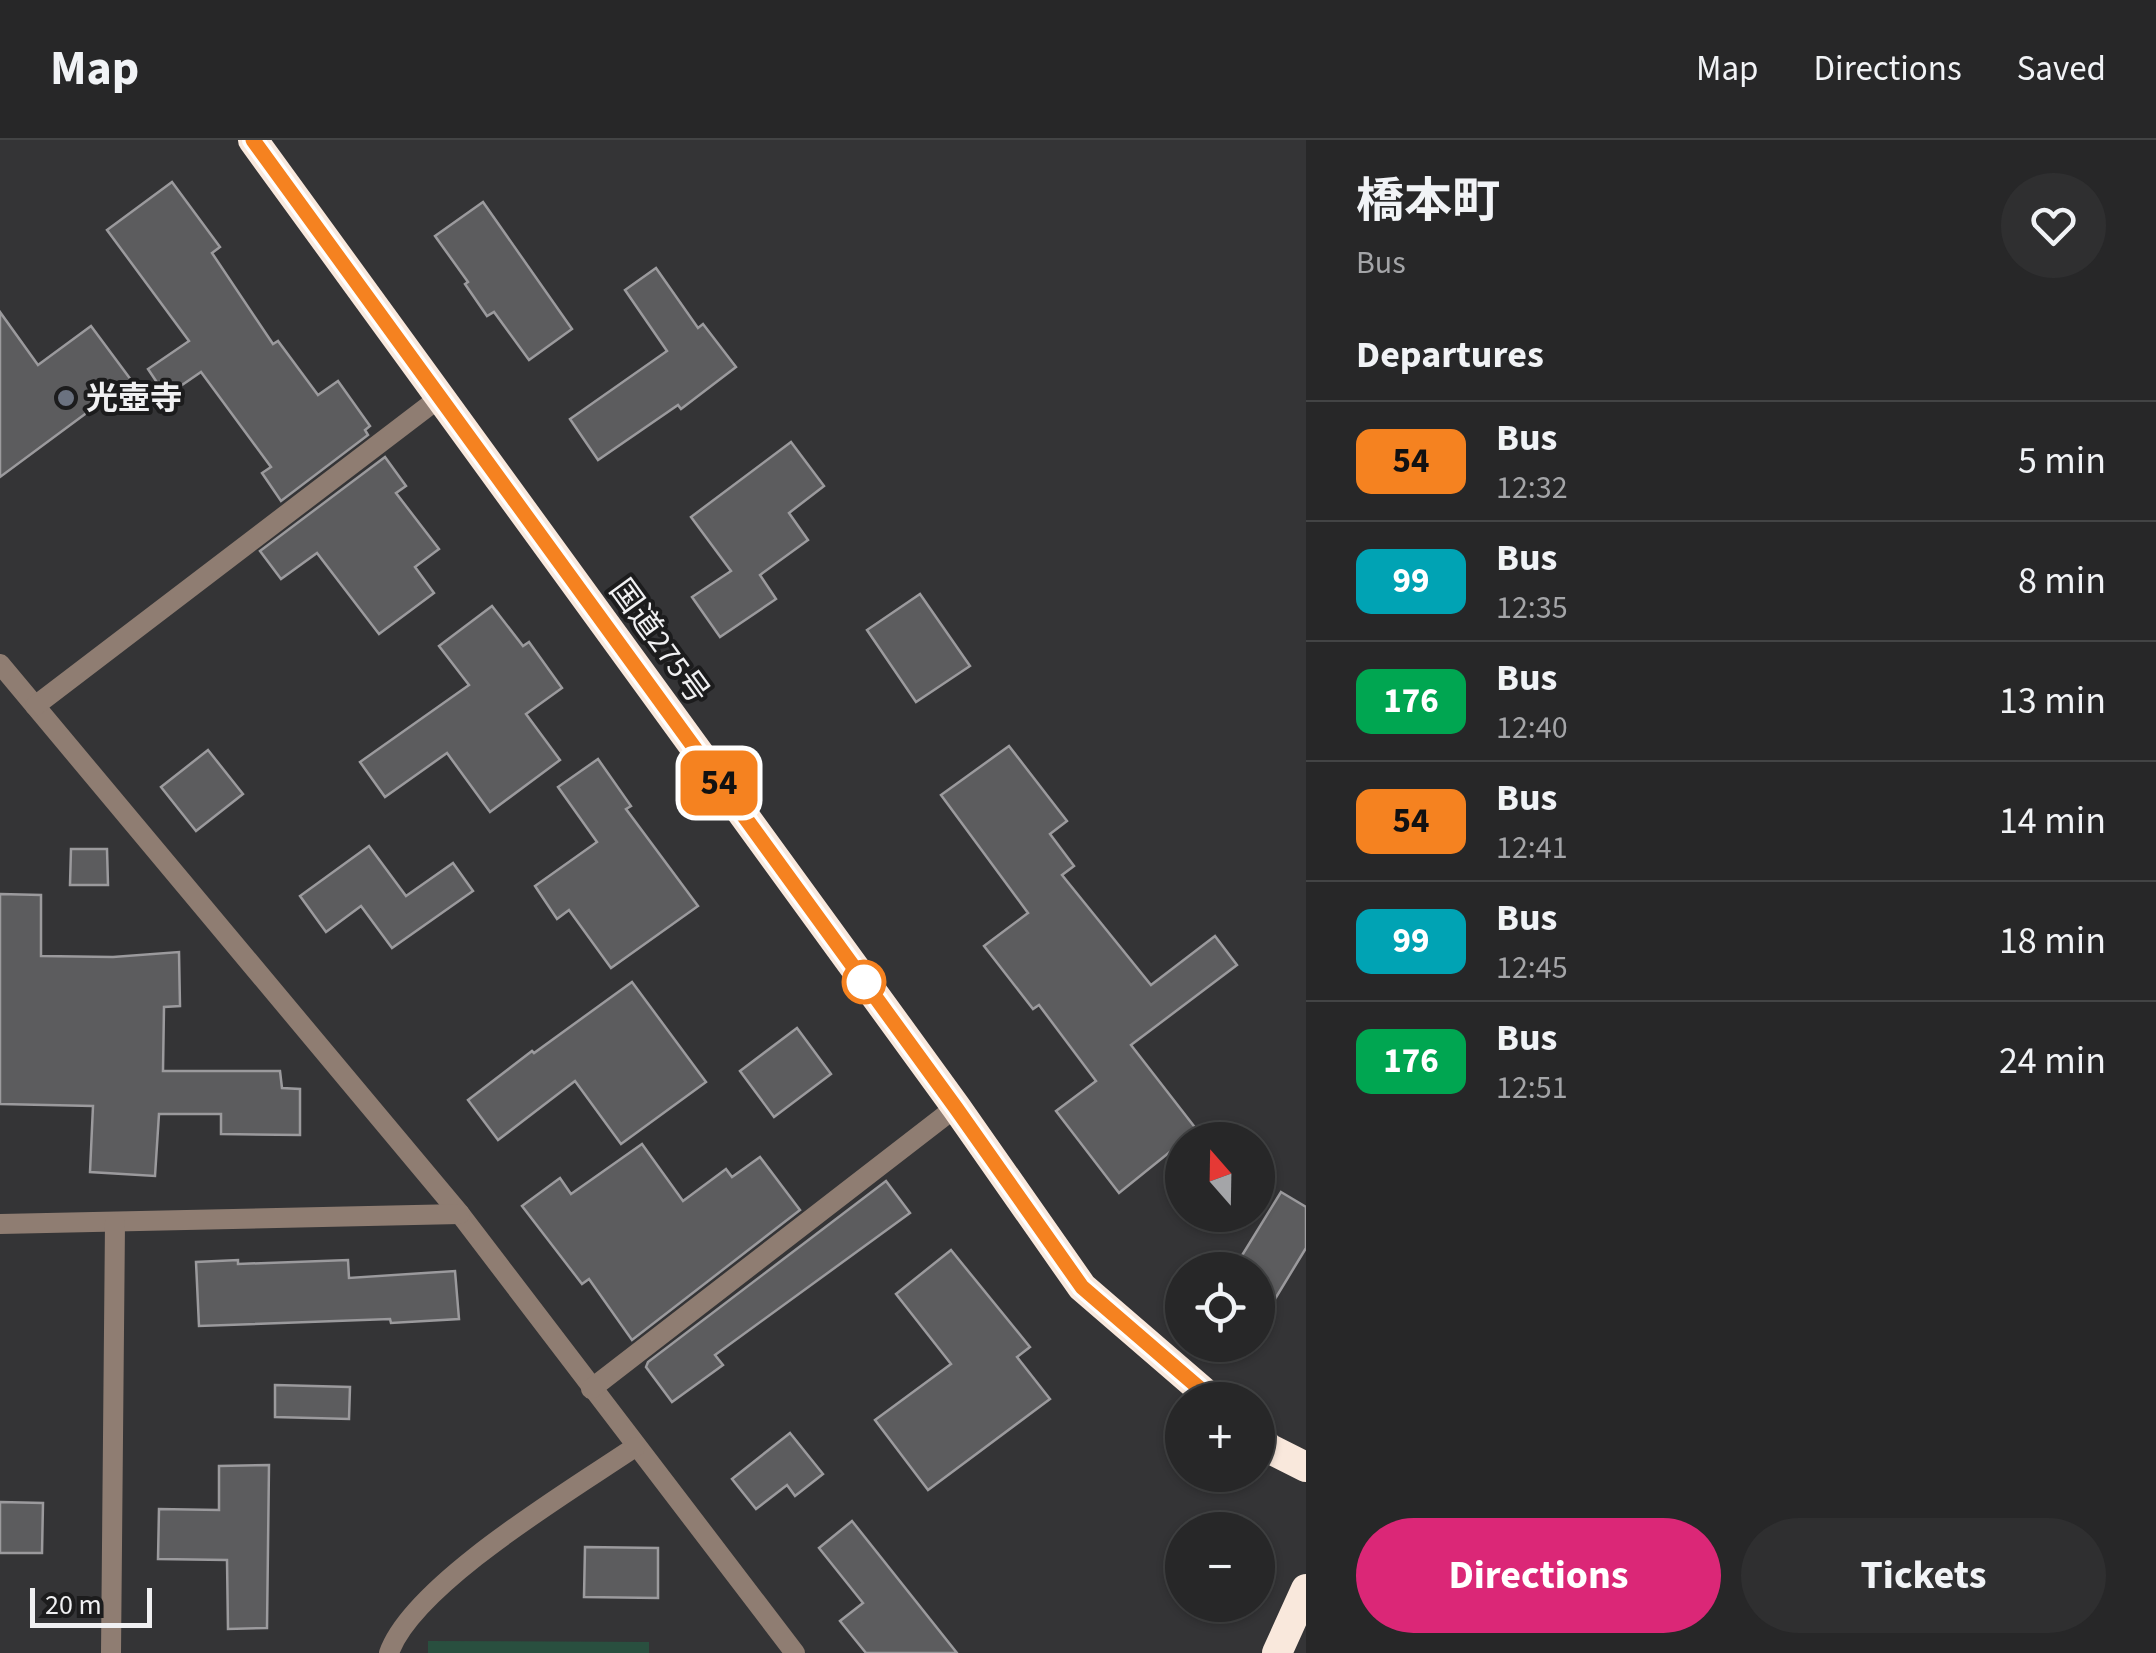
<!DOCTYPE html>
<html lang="en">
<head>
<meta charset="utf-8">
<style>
  body { margin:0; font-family:"Source Sans 3","Noto Sans JP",sans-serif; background:#2f2f30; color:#f1f3f6; height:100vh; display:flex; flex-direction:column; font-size:38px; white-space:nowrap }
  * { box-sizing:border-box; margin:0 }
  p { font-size:32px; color:#a4a5a8 }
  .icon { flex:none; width:55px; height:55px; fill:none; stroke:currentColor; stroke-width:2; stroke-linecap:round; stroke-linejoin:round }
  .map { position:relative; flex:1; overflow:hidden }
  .sheet { display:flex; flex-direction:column; background:#272728; width:850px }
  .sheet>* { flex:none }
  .badge { padding:0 20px; border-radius:15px; font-size:35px; line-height:65px }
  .needle { width:65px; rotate:340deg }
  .fabs { position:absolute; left:1165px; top:982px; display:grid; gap:20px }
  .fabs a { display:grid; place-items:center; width:110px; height:110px; border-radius:50%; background:#272728; box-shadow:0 2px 8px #0004,0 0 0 2px #434445; font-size:50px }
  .scale { position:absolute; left:30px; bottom:25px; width:122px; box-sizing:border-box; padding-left:10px; border:5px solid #f0f0f2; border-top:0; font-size:28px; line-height:35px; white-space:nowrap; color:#f0f0f2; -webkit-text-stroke:8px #1c1c1d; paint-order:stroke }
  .map>.badge { position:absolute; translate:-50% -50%; box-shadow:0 0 0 5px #fff }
  h2 { padding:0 50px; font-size:38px; line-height:90px }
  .round { display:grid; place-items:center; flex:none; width:105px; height:105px; border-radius:52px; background:#2f2f30 }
  .overview { display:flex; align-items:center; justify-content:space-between; height:170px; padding:0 50px }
  h1 { font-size:48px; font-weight:700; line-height:75px }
  .primary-button { display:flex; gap:20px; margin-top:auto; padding:20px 50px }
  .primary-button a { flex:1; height:115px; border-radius:60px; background:#db2777; color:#fff; font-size:40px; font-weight:700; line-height:115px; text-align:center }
  .primary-button a+a { background:#2f2f30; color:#f1f3f6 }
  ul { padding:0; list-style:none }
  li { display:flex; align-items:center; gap:30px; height:120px; padding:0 50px; border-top:2px solid #434445 }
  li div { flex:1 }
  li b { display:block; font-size:38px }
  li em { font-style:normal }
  li .badge { min-width:110px; font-weight:700; text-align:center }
  header { display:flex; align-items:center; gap:60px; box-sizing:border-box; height:140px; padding:0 50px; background:#272728; border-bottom:2px solid #434445 }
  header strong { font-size:48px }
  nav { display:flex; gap:55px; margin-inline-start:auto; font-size:35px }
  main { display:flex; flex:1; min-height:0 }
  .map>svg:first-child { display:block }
</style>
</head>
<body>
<header>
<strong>Map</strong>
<nav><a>Map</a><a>Directions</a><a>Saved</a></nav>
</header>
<main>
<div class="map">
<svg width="1306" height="1513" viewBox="0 0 1306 1513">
  <rect width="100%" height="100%" fill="#343436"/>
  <polygon fill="#294f3f" points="428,1501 649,1502 649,1513 428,1513"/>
  <g fill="#5c5c5e" stroke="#9b9a9d" stroke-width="2.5">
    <polygon points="172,42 220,107 212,113 273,204 278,201 318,255 338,241 370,286 365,290 368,295 281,361 262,333 271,327 201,232 166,256 148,229 189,201 107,90"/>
    <polygon points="483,62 572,189 529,220 494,172 487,176 465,144 468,142 435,96"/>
    <polygon points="656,128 698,188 703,184 736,227 681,269 678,265 598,320 570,279 667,211 625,150"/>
    <polygon points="0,172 38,225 91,186 140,252 109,274 100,263 0,337"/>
    <polygon points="791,302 824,346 789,373 808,400 760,435 776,459 720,497 692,457 731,431 691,377"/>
    <polygon points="385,317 406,346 396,353 439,409 415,427 434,453 379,494 317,413 281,439 260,411"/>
    <polygon points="920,454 970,526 916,562 867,490"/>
    <polygon points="492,466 523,506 529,502 562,548 526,574 560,620 490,672 447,613 385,657 360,622 469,545 439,506"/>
    <polygon points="1009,606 1067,681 1050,694 1074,726 1062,735 1151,845 1215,796 1237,825 1131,905 1197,990 1119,1053 1056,971 1096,941 1039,865 1033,869 984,806 1028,773 941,655"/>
    <polygon points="208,610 243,654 196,691 161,647"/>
    <polygon points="598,619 631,666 626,669 698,766 611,828 569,770 557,779 535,746 597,702 558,647"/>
    <polygon points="369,706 406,756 453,723 473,751 392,808 361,766 326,792 300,756"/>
    <polygon points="71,709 107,709 108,745 70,745"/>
    <polygon points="0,754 41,755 41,816 113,817 179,812 180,866 164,867 163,931 280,931 282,948 300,949 300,995 221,994 221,974 159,974 155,1036 90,1032 93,966 0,964"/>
    <polygon points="632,842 706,942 621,1004 575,941 498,1000 468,960 532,911 534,913"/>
    <polygon points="797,888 831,934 774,977 740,931"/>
    <polygon points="642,1004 683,1061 726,1029 732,1037 760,1017 800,1070 632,1200 589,1139 582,1144 522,1066 560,1038 571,1054"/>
    <polygon points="886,1041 910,1073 715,1215 723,1225 672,1262 646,1227 648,1222"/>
    <polygon points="1281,1052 1306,1067 1306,1108 1258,1187 1258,1130 1233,1130"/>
    <polygon points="951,1110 1030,1207 1017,1217 1050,1259 928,1350 875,1280 951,1224 896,1154"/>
    <polygon points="238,1120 238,1124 348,1120 349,1138 455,1131 459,1179 391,1183 390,1179 199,1186 196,1122"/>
    <polygon points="275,1245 350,1247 349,1279 275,1277"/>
    <polygon points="790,1293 823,1334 795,1356 787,1345 756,1369 732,1339"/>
    <polygon points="269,1325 267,1488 228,1489 227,1420 158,1419 159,1369 219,1370 219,1326"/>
    <polygon points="0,1362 43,1363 42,1413 0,1413"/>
    <polygon points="852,1381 957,1513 866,1513 840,1481 863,1463 819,1408"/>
    <polygon points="585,1407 658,1408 658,1458 584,1457"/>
  </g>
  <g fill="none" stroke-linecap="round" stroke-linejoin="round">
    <g stroke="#8f7d72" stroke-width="20">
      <polyline points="0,524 460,1074 795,1513"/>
      <polyline points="35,566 439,258"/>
      <polyline points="0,1084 460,1074"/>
      <polyline points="591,1249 956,967"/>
      <polyline points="111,1513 115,1083"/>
      <path d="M389 1513C413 1444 573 1349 635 1307"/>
    </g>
    <g stroke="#f9e8dc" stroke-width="30">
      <polyline points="253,0 956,967 1082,1147 1213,1260"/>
      <polyline points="1258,1298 1270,1309 1306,1327"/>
      <polyline points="1277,1513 1306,1449"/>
    </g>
  </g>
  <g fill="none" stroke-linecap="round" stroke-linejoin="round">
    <g stroke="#fff" stroke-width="22">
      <polyline id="line" points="253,0 956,968 1082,1147 1213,1260"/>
    </g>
    <use href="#line" stroke="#f58220" stroke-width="15"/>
  </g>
  <circle fill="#6b7280" stroke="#1c1c1d" stroke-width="4" cx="66" cy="258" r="10"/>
  <circle fill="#fff" stroke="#f58220" stroke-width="5" cx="864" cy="842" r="20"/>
  <g text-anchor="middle" stroke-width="8" stroke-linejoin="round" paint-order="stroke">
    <g font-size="32" font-weight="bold" fill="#f0f0f2" stroke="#1c1c1d" text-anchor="start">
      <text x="86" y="269">光壺寺</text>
    </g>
    <g font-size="32" fill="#f0f0f2" stroke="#1c1c1d">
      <text transform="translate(660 501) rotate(54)" y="11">国道275号</text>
    </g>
  </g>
</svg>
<div class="fabs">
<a><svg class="needle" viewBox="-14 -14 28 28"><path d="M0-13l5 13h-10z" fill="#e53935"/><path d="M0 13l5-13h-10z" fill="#a4a5a8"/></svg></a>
<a><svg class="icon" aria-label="locate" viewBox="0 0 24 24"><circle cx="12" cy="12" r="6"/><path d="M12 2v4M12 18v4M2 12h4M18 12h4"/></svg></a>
<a>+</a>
<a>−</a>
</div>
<div class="scale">20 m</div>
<b class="badge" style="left:719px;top:643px;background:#f58220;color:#111">54</b>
</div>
<section class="sheet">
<div class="overview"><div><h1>橋本町</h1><p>Bus</p></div><a class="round"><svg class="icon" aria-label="heart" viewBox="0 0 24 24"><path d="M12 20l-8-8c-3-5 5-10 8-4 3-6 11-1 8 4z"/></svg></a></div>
<h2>Departures</h2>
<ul>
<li><span class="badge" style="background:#f58220;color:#111">54</span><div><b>Bus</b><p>12:32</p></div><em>5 min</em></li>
<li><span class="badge" style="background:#00a3b4;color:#fff">99</span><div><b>Bus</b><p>12:35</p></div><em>8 min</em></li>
<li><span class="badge" style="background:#00a651;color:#fff">176</span><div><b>Bus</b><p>12:40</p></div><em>13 min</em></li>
<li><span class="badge" style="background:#f58220;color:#111">54</span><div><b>Bus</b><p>12:41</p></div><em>14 min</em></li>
<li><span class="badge" style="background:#00a3b4;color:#fff">99</span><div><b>Bus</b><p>12:45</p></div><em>18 min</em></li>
<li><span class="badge" style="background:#00a651;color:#fff">176</span><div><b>Bus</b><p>12:51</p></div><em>24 min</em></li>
</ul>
<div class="primary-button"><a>Directions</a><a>Tickets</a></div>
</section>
</main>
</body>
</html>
